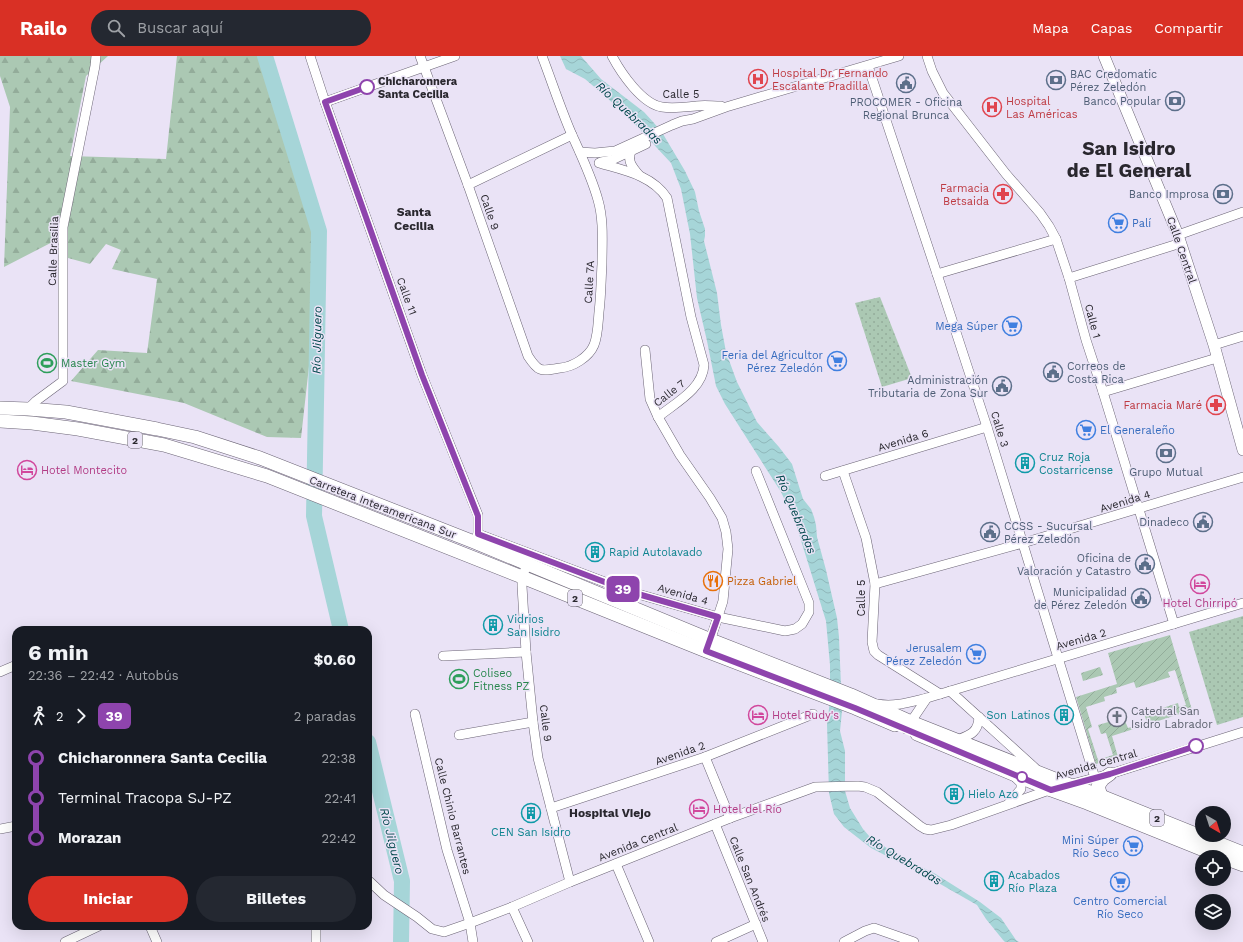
<!DOCTYPE html>
<html lang="es">
<head>
<meta charset="utf-8">
<style>
  body { margin:0; font-family:"Work Sans",sans-serif; background:#242831; color:#f1f3f6; height:100vh; display:flex; flex-direction:column; font-size:15px; white-space:nowrap }
  * { box-sizing:border-box; margin:0 }
  p { font-size:13px; color:#9ea1a6 }
  .icon { flex:none; width:22px; height:22px; fill:none; stroke:currentColor; stroke-width:2; stroke-linecap:round; stroke-linejoin:round }
  .map { position:relative; flex:1; overflow:hidden }
  .side { position:absolute; left:12px; top:570px; width:360px; height:304px; display:flex; flex-direction:column; background:#171b24; border-radius:12px; box-shadow:0 4px 16px #0002 }
  .side>* { flex:none }
  .badge { padding:0 8px; border-radius:6px; font-size:14px; line-height:26px }
  .needle { width:26px; rotate:141deg }
  .fabs { position:absolute; left:1195px; top:750px; display:grid; gap:8px }
  .fabs a { display:grid; place-items:center; width:36px; height:36px; border-radius:50%; background:#171b24; box-shadow:0 4px 16px #0002; font-size:20px }
  .map>.badge { position:absolute; translate:-50% -50%; box-shadow:0 0 0 2px #fff }
  .legs { display:flex; align-items:center; gap:6px; height:44px; padding:0 16px; font-size:13px }
  .legs p { margin-inline-start:auto }
  .overview { display:flex; align-items:center; justify-content:space-between; height:68px; padding:0 16px }
  h1 { font-size:22px; font-weight:700; line-height:30px }
  .button { display:flex; gap:8px; margin-top:auto; padding:8px 16px }
  .button a { flex:1; height:46px; border-radius:24px; background:#d93025; color:#fff; font-size:16px; font-weight:700; line-height:46px; text-align:center }
  .button a+a { background:#242831; color:#f1f3f6 }
  ul { padding:0 16px; list-style:none }
  li { display:flex; align-items:center; gap:14px; height:40px; font-size:15px }
  li i { display:grid; place-items:center; width:6px; height:100%; margin:0 5px; background:currentColor }
  li i::after { content:''; width:10px; height:10px; margin:-5px; border:3px solid; border-radius:50%; background:#171b24 }
  li p { margin-inline-start:auto }
  li:first-child i { background:linear-gradient(#0000 50%,currentColor 0) }
  li:last-child i { background:linear-gradient(currentColor 50%,#0000 0) }
  header { display:flex; align-items:center; gap:24px; box-sizing:border-box; height:56px; padding:0 20px; background:#d93025; color:#fff }
  header strong { font-size:19px }
  nav { display:flex; gap:22px; margin-inline-start:auto; font-size:14px }
  .search { width:280px; height:36px; background:#242831; display:flex; align-items:center; gap:10px; box-sizing:border-box; padding:0 14px; border-radius:22px; color:#9ea1a6; font-size:15px }
  .map>svg:first-child { display:block }
</style>
</head>
<body>
<header>
<strong>Railo</strong>
<div class="search"><svg class="icon" aria-label="search" viewBox="0 0 24 24"><circle cx="10" cy="10" r="6"/><path d="M15 15l6 6"/></svg>Buscar aquí</div>
<nav><a>Mapa</a><a>Capas</a><a>Compartir</a></nav>
</header>
<div class="map">
<svg width="1243" height="886" viewBox="0 0 1243 886">
  <defs>
    <pattern id="grass-dots" width="8" height="8" patternUnits="userSpaceOnUse"><rect width="8" height="8" fill="#abc8b3"/><path d="M2 2h.1M6 6h.1" fill="none" stroke="#93ac9a" stroke-width="1.8" stroke-linecap="round"/></pattern>
    <pattern id="forest-firs" width="22" height="20" patternUnits="userSpaceOnUse"><rect width="22" height="20" fill="#abc8b3"/><path d="M5 1l3.5 6h-7zM16 11l3.5 6h-7z" fill="#93ac9a"/></pattern>
    <pattern id="garden-furrows" width="10" height="10" patternUnits="userSpaceOnUse"><rect width="10" height="10" fill="#abc8b3"/><path d="M-1 1l2-2M0 10L10 0M9 11l2-2" fill="none" stroke="#93ac9a"/></pattern>
    <pattern id="water-waves" width="16" height="10" patternUnits="userSpaceOnUse"><rect width="16" height="10" fill="#a6d5d8"/><path d="M0 5q4-4 8 0t8 0" fill="none" stroke="#8fb7ba"/></pattern>
  </defs>
  <rect width="100%" height="100%" fill="#eae3f6"/>
  <g fill="url(#grass-dots)">
    <polygon points="880,241 912,322 882,331 855,247"/>
    <polygon points="1243,560 1243,661 1217,669 1189,576"/>
  </g>
  <polygon fill="url(#forest-firs)" points="0,0 108,0 86,20 70,100 166,103 177,0 265,0 319,175 318,229 301,382 267,381 184,347 71,325 98,294 147,297 157,223 112,213 121,194 106,188 90,208 68,202 68,178 4,211 10,51 0,20"/>
  <g fill="url(#garden-furrows)" fill-rule="evenodd">
    <path d="M1170 579 1192 654 1112 680 1118 701 1096 708 1076 641 1117 628 1108 597ZM1175 614 1186 649 1179 651 1178 647 1144 658 1147 666 1128 672 1125 665 1113 669 1112 665 1098 669 1101 678 1106 677 1113 699 1098 704 1088 673 1092 671 1086 651 1105 645 1104 641 1117 637 1116 632 1134 626 1136 632 1170 621 1168 616Z"/>
    <polygon points="1100,611 1103,619 1083,625 1081,617"/>
  </g>
  <polygon fill="url(#water-waves)" points="560,0 581,0 601,23 644,56 654,67 663,78 685,115 695,136 699,155 705,173 705,180 704,185 717,237 721,269 726,296 737,326 757,366 779,391 792,408 803,443 811,453 814,461 816,469 817,481 826,514 837,562 839,581 842,655 840,675 845,695 845,735 850,752 863,773 870,781 902,802 934,817 980,846 1001,862 1016,884 1019,886 1005,886 1003,884 986,863 977,849 928,821 871,792 844,771 834,758 829,737 827,668 830,645 830,609 826,565 795,465 781,436 725,348 716,330 707,285 697,242 690,178 681,133 671,107 630,63 605,40 585,23 566,13"/>
  <g fill="none" stroke-linecap="round" stroke-linejoin="round">
    <g stroke="#a6d5d8" stroke-width="16">
      <polyline points="265,0 319,175 314,460 341,574"/>
      <polyline points="368,686 402,825 401,886"/>
    </g>
    <g stroke="#6b6475" stroke-width="10">
      <g id="minor">
        <polyline points="310,0 325,46 422,319 478,459 478,478 474,486"/>
        <path d="M420 0 468 129 528 300C539 317 541 315 560 312 573 311 589 301 594 289 598 279 598 267 599 256 601 240 601 224 602 208 602 187 604 165 598 144 592 122 582 101 572 79 561 54 552 26 542 0"/>
        <path d="M612 0C621 17 642 48 662 51 673 53 685 51 696 50 704 49 712 50 721 50"/>
        <polyline points="927,0 932,15 943,37 1006,118 1040,157 1049,170 1056,183 1069,222 1086,284 1103,336 1174,568"/>
        <polyline points="868,10 937,218 987,371 1095,722"/>
        <polyline points="325,46 455,0"/>
        <path d="M631 95C627 105 632 111 639 119"/>
        <polyline points="580,96 595,97 615,95 672,69 682,65 693,63 726,51 899,0"/>
        <polyline points="601,106 612,104 646,88"/>
        <path d="M599 107C623 114 652 119 667 142L691 261 704 309C703 333 675 347 658 361"/>
        <polyline points="468,129 572,79"/>
        <polyline points="1178,179 1243,156"/>
        <polyline points="937,218 1056,183"/>
        <polyline points="1069,222 1181,187"/>
        <polyline points="1214,289 1243,280"/>
        <polyline points="645,294 650,343 658,361 680,399 710,442 722,462 726,476 728,493 723,545 709,588"/>
        <polyline points="1103,336 1217,302"/>
        <polyline points="28,353 36,345 63,325 63,171 95,10 96,0"/>
        <polyline points="843,415 866,482 875,528 872,586 874,595 878,599 940,638"/>
        <polyline points="825,420 987,371"/>
        <polyline points="478,478 631,536 718,561 785,575 795,573 802,568 809,556 809,547 756,415"/>
        <polyline points="527,509 522,521 522,530 526,596 533,666 538,702 570,826"/>
        <polyline points="875,528 1023,487 1243,421"/>
        <polyline points="443,600 526,596"/>
        <polyline points="0,616 16,609"/>
        <polyline points="950,635 1035,712"/>
        <path d="M877 648C895 651 910 646 927 642L1243 547"/>
        <polyline points="415,658 447,794 470,867 473,886"/>
        <polyline points="906,673 927,642"/>
        <polyline points="459,679 533,666"/>
        <path d="M957 684C970 679 978 677 979 661"/>
        <polyline points="705,701 730,762"/>
        <polyline points="1068,729 1110,718 1243,676"/>
        <polyline points="1009,747 1021,733 1021,727 1014,720"/>
        <polyline points="551,752 705,701 813,658"/>
        <polyline points="715,768 763,886"/>
        <polyline points="0,773 16,770"/>
        <polyline points="616,808 649,886"/>
        <polyline points="368,824 384,839 417,861 432,873 444,876 470,867 512,851 570,826 730,762 815,731 858,730 865,731 877,736 920,770 925,773 931,774 951,769 1052,733"/>
        <polyline points="512,851 528,886"/>
        <polyline points="150,870 157,886"/>
        <polyline points="65,886 99,870"/>
        <polyline points="316,886 316,870"/>
        <polyline points="716,886 756,868"/>
        <polyline points="844,886 865,875 874,872 914,886"/>
      </g>
    </g>
    <g stroke="#6b6475" stroke-width="12">
      <polyline id="major" points="1104,0 1178,179 1214,289 1243,394"/>
    </g>
    <g stroke="#6b6475" stroke-width="14">
      <g id="highway">
        <polyline points="0,352 28,353 66,356 157,373 195,381 260,402 474,486 711,584 813,624 851,639 911,666 1070,729 1101,740 1243,797"/>
        <polyline points="0,365 32,367 78,373 164,389 267,420 522,521 706,595 855,652 895,669"/>
        <polyline points="917,678 1051,734 1087,747 1221,801"/>
        <polyline points="1101,740 1098,730 1103,723 1110,718"/>
        <polyline points="1224,802 1243,809"/>
      </g>
    </g>
    <use href="#minor" stroke="#fff" stroke-width="9"/>
    <use href="#major" stroke="#fff" stroke-width="11"/>
    <use href="#highway" stroke="#fff" stroke-width="13"/>
  </g>
  <g fill="none" stroke-linecap="round" stroke-linejoin="round">
    <g stroke="#fff" stroke-width="9">
      <polyline id="line-1" points="367,31 325,46 422,319 478,460 478,478 631,536 718,561 706,595 855,652 1051,734 1110,718 1196,690"/>
    </g>
    <use href="#line-1" stroke="#8e44ad" stroke-width="6"/>
  </g>
  <defs>
    <g id="hospital-ring" transform="scale(1)"><circle r="9.5" fill="#eae3f6" stroke="#e0444e" stroke-width="1.5"/><path d="M-5-5h3v3.5h4V-5h3V5h-3V1.5h-4V5h-3Z" fill="#e0444e"/></g>
    <g id="bank-ring" transform="scale(1)"><circle r="9.5" fill="#eae3f6" stroke="#5c6f8a" stroke-width="1.5"/><path d="M-6-4H6V4H-6ZM0-2.3a2.3 2.3 0 1 0 0 4.6a2.3 2.3 0 1 0 0-4.6Z" fill="#5c6f8a"/></g>
    <g id="civic-ring" transform="scale(1)"><circle r="9.5" fill="#eae3f6" stroke="#5c6f8a" stroke-width="1.5"/><path d="M-.6-6.5H3V-4.5H.6V-3L4-1V1h2V6H-6V1h2V-1L-.6-3ZM-1.2 2.5V6h2.4V2.5Z" fill="#5c6f8a"/></g>
    <g id="pharmacy-ring" transform="scale(1)"><circle r="9.5" fill="#eae3f6" stroke="#e0444e" stroke-width="1.5"/><path d="M-2-6h4v4h4v4h-4v4h-4v-4h-4v-4h4Z" fill="#e0444e"/></g>
    <g id="supermarket-ring" transform="scale(1)"><circle r="9.5" fill="#eae3f6" stroke="#3f7fe0" stroke-width="1.5"/><path d="M-6-5.5h2.5l.6 2H6L4.5 2H-2.5L-4.4-4H-6ZM-1.5 3.2a1.3 1.3 0 1 0 .1 0ZM3 3.2a1.3 1.3 0 1 0 .1 0Z" fill="#3f7fe0"/></g>
    <g id="stadium-ring" transform="scale(1)"><circle r="9.5" fill="#eae3f6" stroke="#2e9e5b" stroke-width="1.5"/><path d="M0-5a6.5 5 0 1 0 0 10a6.5 5 0 1 0 0-10ZM-3.5-1.8h7v3.6h-7Z" fill="#2e9e5b"/></g>
    <g id="building-ring" transform="scale(1)"><circle r="9.5" fill="#eae3f6" stroke="#0f9aa8" stroke-width="1.5"/><path d="M-4-6H4V6H1V3H-1V6H-4ZM-2.5-4.3h1.7v1.8h-1.7ZM.8-4.3h1.7v1.8H.8ZM-2.5-1h1.7V.8h-1.7ZM.8-1h1.7V.8H.8Z" fill="#0f9aa8"/></g>
    <g id="hotel-ring" transform="scale(1)"><circle r="9.5" fill="#eae3f6" stroke="#d1479c" stroke-width="1.5"/><path d="M-6-4.5h1.5V1H6V5H4.5V3h-9V5H-6ZM-4 0a1.8 1.8 0 1 1 3.6 0ZM.5 0V-2.5h3Q6-2.5 6 0Z" fill="#d1479c"/></g>
    <g id="restaurant-ring" transform="scale(1)"><circle r="9.5" fill="#eae3f6" stroke="#e8710a" stroke-width="1.5"/><path d="M-5-6h1v4h1v-4h1v4h1v-4h1v5L-1.5 .5V6h-2V.5L-5-1ZM5-6V6H3V1.5H1.5Q1.5-4 5-6Z" fill="#e8710a"/></g>
    <g id="church-ring" transform="scale(1)"><circle r="9.5" fill="#eae3f6" stroke="#6b7280" stroke-width="1.5"/><path d="M-1.2-6h2.4v3.5h3.3v2.4h-3.3V6h-2.4V-.1h-3.3v-2.4h3.3Z" fill="#6b7280"/></g>
  </defs>
  <g fill-rule="evenodd">
    <use href="#hospital-ring" x="758" y="23"/>
    <use href="#bank-ring" x="1056" y="24"/>
    <use href="#civic-ring" x="906" y="27"/>
    <use href="#bank-ring" x="1175" y="45"/>
    <use href="#hospital-ring" x="992" y="51"/>
    <use href="#pharmacy-ring" x="1003" y="138"/>
    <use href="#bank-ring" x="1223" y="138"/>
    <use href="#supermarket-ring" x="1118" y="167"/>
    <use href="#supermarket-ring" x="1012" y="270"/>
    <use href="#supermarket-ring" x="837" y="305"/>
    <use href="#stadium-ring" x="47" y="307"/>
    <use href="#civic-ring" x="1053" y="316"/>
    <use href="#civic-ring" x="1002" y="330"/>
    <use href="#pharmacy-ring" x="1216" y="349"/>
    <use href="#supermarket-ring" x="1086" y="374"/>
    <use href="#bank-ring" x="1166" y="397"/>
    <use href="#building-ring" x="1025" y="407"/>
    <use href="#hotel-ring" x="27" y="414"/>
    <use href="#civic-ring" x="1203" y="466"/>
    <use href="#civic-ring" x="990" y="476"/>
    <use href="#building-ring" x="595" y="496"/>
    <use href="#civic-ring" x="1145" y="508"/>
    <use href="#restaurant-ring" x="713" y="525"/>
    <use href="#hotel-ring" x="1200" y="528"/>
    <use href="#civic-ring" x="1141" y="542"/>
    <use href="#building-ring" x="493" y="569"/>
    <use href="#supermarket-ring" x="976" y="598"/>
    <use href="#stadium-ring" x="459" y="623"/>
    <use href="#hotel-ring" x="758" y="659"/>
    <use href="#building-ring" x="1064" y="659"/>
    <use href="#church-ring" x="1117" y="661"/>
    <use href="#building-ring" x="954" y="738"/>
    <use href="#hotel-ring" x="699" y="753"/>
    <use href="#building-ring" x="531" y="757"/>
    <use href="#supermarket-ring" x="1133" y="790"/>
    <use href="#building-ring" x="994" y="825"/>
    <use href="#supermarket-ring" x="1120" y="826"/>
  </g>
  <g fill="#fff" stroke="#8e44ad" stroke-width="2">
    <circle cx="367" cy="31" r="7"/>
    <circle cx="1196" cy="690" r="7"/>
    <circle cx="1022" cy="721" r="5"/>
  </g>
  <g text-anchor="middle" stroke-width="3" stroke-linejoin="round" paint-order="stroke">
    <g fill="#eae3f6" stroke="#635f6a" stroke-width="1">
      <rect x="128" y="376" width="14" height="16" rx="3"/>
      <rect x="568" y="534" width="14" height="16" rx="3"/>
      <rect x="1150" y="754" width="14" height="16" rx="3"/>
    </g>
    <g font-size="10" font-weight="bold" fill="#29272e">
      <text x="135" y="388">2</text>
      <text x="575" y="546">2</text>
      <text x="1157" y="766">2</text>
    </g>
    <g font-size="11" fill="#be3a42" stroke="#eae3f6" text-anchor="start">
      <text x="772" y="21">Hospital Dr. Fernando<tspan x="772" dy="13">Escalante Pradilla</tspan></text>
      <text x="1006" y="49">Hospital<tspan x="1006" dy="13">Las Américas</tspan></text>
      <text x="989" y="136" text-anchor="end">Farmacia<tspan x="989" dy="13">Betsaida</tspan></text>
      <text x="1202" y="353" text-anchor="end">Farmacia Maré</text>
    </g>
    <g font-size="11" fill="#4e5e75" stroke="#eae3f6" text-anchor="end">
      <text x="1070" y="22" text-anchor="start">BAC Credomatic<tspan x="1070" dy="13">Pérez Zeledón</tspan></text>
      <text x="1161" y="49">Banco Popular</text>
      <text x="906" y="50" text-anchor="middle">PROCOMER - Oficina<tspan x="906" dy="13">Regional Brunca</tspan></text>
      <text x="1209" y="142">Banco Improsa</text>
      <text x="1067" y="314" text-anchor="start">Correos de<tspan x="1067" dy="13">Costa Rica</tspan></text>
      <text x="988" y="328">Administración<tspan x="988" dy="13">Tributaria de Zona Sur</tspan></text>
      <text x="1166" y="420" text-anchor="middle">Grupo Mutual</text>
      <text x="1189" y="470">Dinadeco</text>
      <text x="1004" y="474" text-anchor="start">CCSS - Sucursal<tspan x="1004" dy="13">Pérez Zeledón</tspan></text>
      <text x="1131" y="506">Oficina de<tspan x="1131" dy="13">Valoración y Catastro</tspan></text>
      <text x="1127" y="540">Municipalidad<tspan x="1127" dy="13">de Pérez Zeledón</tspan></text>
    </g>
    <g font-size="11" font-weight="bold" fill="#29272e" stroke="#eae3f6" text-anchor="start">
      <text x="378" y="29">Chicharonnera<tspan x="378" dy="13">Santa Cecilia</tspan></text>
    </g>
    <g font-size="11" fill="#29272e" stroke="#eae3f6">
      <text x="681" y="42">Calle 5</text>
      <text transform="translate(490 156) rotate(71)" y="4">Calle 9</text>
      <text transform="translate(1182 194) rotate(71)" y="4">Calle Central</text>
      <text transform="translate(53 195) rotate(-88)" y="4">Calle Brasilia</text>
      <text transform="translate(589 226) rotate(-87)" y="4">Calle 7A</text>
      <text transform="translate(407 240) rotate(70)" y="4">Calle 11</text>
      <text transform="translate(1093 265) rotate(75)" y="4">Calle 1</text>
      <text transform="translate(669 337) rotate(-38)" y="4">Calle 7</text>
      <text transform="translate(1000 373) rotate(73)" y="4">Calle 3</text>
      <text transform="translate(903 384) rotate(-17)" y="4">Avenida 6</text>
      <text transform="translate(1125 445) rotate(-17)" y="4">Avenida 4</text>
      <text transform="translate(383 451) rotate(21)" y="4">Carretera Interamericana Sur</text>
      <text transform="translate(683 538) rotate(16)" y="4">Avenida 4</text>
      <text transform="translate(861 542) rotate(-90)" y="4">Calle 5</text>
      <text transform="translate(1081 583) rotate(-16)" y="4">Avenida 2</text>
      <text transform="translate(546 667) rotate(83)" y="4">Calle 9</text>
      <text transform="translate(680 697) rotate(-19)" y="4">Avenida 2</text>
      <text transform="translate(1096 708) rotate(-16)" y="4">Avenida Central</text>
      <text transform="translate(453 760) rotate(76)" y="4">Calle Chinio Barrantes</text>
      <text transform="translate(638 786) rotate(-22)" y="4">Avenida Central</text>
      <text transform="translate(750 823) rotate(68)" y="4">Calle San Andrés</text>
    </g>
    <g font-size="11" fill="#366cbe" stroke="#eae3f6" text-anchor="end">
      <text x="1132" y="171" text-anchor="start">Palí</text>
      <text x="998" y="274">Mega Súper</text>
      <text x="823" y="303">Feria del Agricultor<tspan x="823" dy="13">Pérez Zeledón</tspan></text>
      <text x="1100" y="378" text-anchor="start">El Generaleño</text>
      <text x="962" y="596">Jerusalem<tspan x="962" dy="13">Pérez Zeledón</tspan></text>
      <text x="1119" y="788">Mini Súper<tspan x="1119" dy="13">Río Seco</tspan></text>
      <text x="1120" y="849" text-anchor="middle">Centro Comercial<tspan x="1120" dy="13">Río Seco</tspan></text>
    </g>
    <g font-size="11" fill="#27864d" stroke="#eae3f6" text-anchor="start">
      <text x="61" y="311">Master Gym</text>
      <text x="473" y="621">Coliseo<tspan x="473" dy="13">Fitness PZ</tspan></text>
    </g>
    <g font-size="11" fill="#0d838f" stroke="#eae3f6" text-anchor="start">
      <text x="1039" y="405">Cruz Roja<tspan x="1039" dy="13">Costarricense</tspan></text>
      <text x="609" y="500">Rapid Autolavado</text>
      <text x="507" y="567">Vidrios<tspan x="507" dy="13">San Isidro</tspan></text>
      <text x="1050" y="663" text-anchor="end">Son Latinos</text>
      <text x="968" y="742">Hielo Azo</text>
      <text x="531" y="780" text-anchor="middle">CEN San Isidro</text>
      <text x="1008" y="823">Acabados<tspan x="1008" dy="13">Río Plaza</tspan></text>
    </g>
    <g font-size="11" fill="#b23c85" stroke="#eae3f6" text-anchor="start">
      <text x="41" y="418">Hotel Montecito</text>
      <text x="1200" y="551" text-anchor="middle">Hotel Chirripó</text>
      <text x="772" y="663">Hotel Rudy's</text>
      <text x="713" y="757">Hotel del Río</text>
    </g>
    <g font-size="11" fill="#c56008" stroke="#eae3f6" text-anchor="start">
      <text x="727" y="529">Pizza Gabriel</text>
    </g>
    <g font-size="11" fill="#5b616d" stroke="#eae3f6" text-anchor="start">
      <text x="1131" y="659">Catedral San<tspan x="1131" dy="13">Isidro Labrador</tspan></text>
    </g>
    <g font-size="12" font-style="italic" fill="#00484c" stroke="#eae3f6">
      <text transform="translate(629 57) rotate(43)" y="4">Río Quebradas</text>
      <text transform="translate(317 284) rotate(-89)" y="4">Río Jilguero</text>
      <text transform="translate(796 458) rotate(67)" y="4">Río Quebradas</text>
      <text transform="translate(392 785) rotate(76)" y="4">Río Jilguero</text>
      <text transform="translate(904 804) rotate(31)" y="4">Río Quebradas</text>
    </g>
    <g font-size="12" font-weight="bold" fill="#29272e" stroke="#eae3f6">
      <text x="414" y="160">Santa<tspan x="414" dy="14">Cecilia</tspan></text>
      <text x="610" y="761">Hospital Viejo</text>
    </g>
    <g font-size="19" font-weight="bold" fill="#29272e" stroke="#eae3f6">
      <text x="1129" y="99">San Isidro<tspan x="1129" dy="22">de El General</tspan></text>
    </g>
  </g>
</svg>
<div class="fabs">
<a><svg class="needle" viewBox="-14 -14 28 28"><path d="M0-13l5 13h-10z" fill="#e53935"/><path d="M0 13l5-13h-10z" fill="#9ea1a6"/></svg></a>
<a><svg class="icon" aria-label="locate" viewBox="0 0 24 24"><circle cx="12" cy="12" r="6"/><path d="M12 2v4M12 18v4M2 12h4M18 12h4"/></svg></a>
<a><svg class="icon" aria-label="layers" viewBox="0 0 24 24"><path d="M12 4l9 5-9 5-9-5zM3 14l9 5 9-5"/></svg></a>
</div>
<b class="badge" style="left:623px;top:533px;background:#8e44ad;color:#fff">39</b>
<section class="side">
<div class="overview"><div><h1>6 min</h1><p>22:36 – 22:42 · Autobús</p></div><b>$0.60</b></div>
<div class="legs"><svg class="icon" aria-label="walk" viewBox="0 0 24 24"><circle cx="13" cy="4" r="2"/><path d="M13 8l-2 6 4 7M11 14l-3 7M7 12l3-4h3l4 4"/></svg>2<svg class="icon" aria-label="forward" viewBox="0 0 24 24"><path d="M9 5l7 7-7 7"/></svg><b class="badge" style="background:#8e44ad;color:#fff">39</b><p>2 paradas</p></div>
<ul>
<li><i style="color:#8e44ad"></i><b>Chicharonnera Santa Cecilia</b><p>22:38</p></li>
<li><i style="color:#8e44ad"></i><span>Terminal Tracopa SJ-PZ</span><p>22:41</p></li>
<li><i style="color:#8e44ad"></i><b>Morazan</b><p>22:42</p></li>
</ul>
<div class="button"><a>Iniciar</a><a>Billetes</a></div>
</section>
</div>
</body>
</html>
